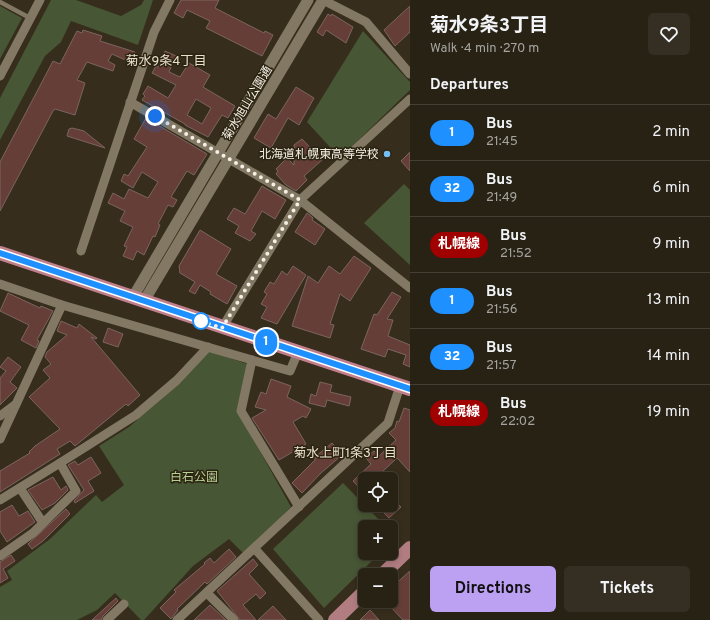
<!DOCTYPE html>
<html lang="en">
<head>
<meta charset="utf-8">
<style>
  body { margin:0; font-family:Overpass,"Noto Sans JP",sans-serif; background:#342f22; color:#f1f3f6; height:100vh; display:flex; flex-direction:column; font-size:15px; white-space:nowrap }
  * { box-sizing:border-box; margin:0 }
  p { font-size:13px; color:#a5a4a0 }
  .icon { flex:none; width:22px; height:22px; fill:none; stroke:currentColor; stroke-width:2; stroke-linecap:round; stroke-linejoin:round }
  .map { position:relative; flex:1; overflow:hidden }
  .panel { display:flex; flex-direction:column; background:#282215; width:300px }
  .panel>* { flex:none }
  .badge { padding:0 8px; border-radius:13px; font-size:14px; line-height:26px }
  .tools { position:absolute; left:358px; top:472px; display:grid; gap:8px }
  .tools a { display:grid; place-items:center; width:40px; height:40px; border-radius:6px; background:#282215; box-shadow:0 2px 6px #0003,0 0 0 1px #443f34; font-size:20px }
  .you { position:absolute; width:20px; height:20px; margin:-10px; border:3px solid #fff; border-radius:50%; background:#1a73e8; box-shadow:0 0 0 6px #1a73e833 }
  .map>.badge { position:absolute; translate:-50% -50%; box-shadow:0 0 0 2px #fff }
  h2 { padding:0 20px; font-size:15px; line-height:36px }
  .round { display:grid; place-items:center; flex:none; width:42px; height:42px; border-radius:6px; background:#342f22 }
  .summary { display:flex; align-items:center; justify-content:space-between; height:68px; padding:0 20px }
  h1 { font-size:19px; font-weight:700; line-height:30px }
  .primary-button { display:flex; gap:8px; margin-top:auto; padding:8px 20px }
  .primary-button a { flex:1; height:46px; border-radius:6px; background:#bca0f2; color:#111; font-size:16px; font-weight:700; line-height:46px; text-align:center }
  .primary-button a+a { background:#342f22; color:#f1f3f6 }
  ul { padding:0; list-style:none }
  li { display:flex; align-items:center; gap:12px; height:56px; padding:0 20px; border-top:1px solid #443f34 }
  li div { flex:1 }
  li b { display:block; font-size:15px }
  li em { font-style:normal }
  li .badge { min-width:44px; font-weight:700; text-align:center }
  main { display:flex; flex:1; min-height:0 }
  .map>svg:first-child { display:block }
</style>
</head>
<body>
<main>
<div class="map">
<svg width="410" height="620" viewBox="0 0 410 620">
  <rect width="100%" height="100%" fill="#362d1c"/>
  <g fill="#475634">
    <polygon points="51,0 76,0 121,16 141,5 144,0 153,0 138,45 71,21 61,42 45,56 0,140 0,98"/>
    <polygon points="0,6 22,18 0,59"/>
    <polygon points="363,31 410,82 410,90 340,158 307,122"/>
    <polygon points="404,184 410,190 410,265 364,223"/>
    <polygon points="210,351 247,364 237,410 291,507 244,554 229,539 193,566 144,620 141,620 115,593 97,610 77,620 0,620 0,587 12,580 7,571 50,539 96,495 102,502 124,485 99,446 129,427 164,397"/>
    <polygon points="343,483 386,527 365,527 365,553 380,553 324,608 273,549"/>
  </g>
  <g fill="#663e38" stroke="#7c6460" fill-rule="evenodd">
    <polygon points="181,0 219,0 215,8 264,33 265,31 273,35 262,56 206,28 210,21 187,10 183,18 174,13"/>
    <polygon points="410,6 410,32 395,46 384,30"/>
    <polygon points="328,14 331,16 332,14 353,27 346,43 326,30 323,36 317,32"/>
    <polygon points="83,30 102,36 100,41 135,52 132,63 112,54 108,61 115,65 113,71 87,62 77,80 85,83 75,115 55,109 53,111 0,211 0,162 53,61 60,64 77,31 82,33"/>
    <path d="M165 51 176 56 169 72 180 77 189 63 210 75 203 87 235 106 228 118 222 115 208 137 185 125V124L142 100 145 96 143 94 148 86 168 98 176 85 152 73 156 66 158 67ZM196 99 211 108 202 124 187 115Z"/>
    <polygon points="296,87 314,98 299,125 288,118 271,148 254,138 268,114 276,119"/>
    <polygon points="146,118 207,154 194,175 187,171 171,197 177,200 173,207 168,205 158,224 160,225 155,237 153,236 144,255 137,251 133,260 123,256 127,247 124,246 133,227 120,221 125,211 108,203 113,193 124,199 129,189 148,198 158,182 142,172 133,188 121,181 124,174 128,176 147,147 134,139"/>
    <polygon points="72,128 84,131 105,148 67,136 69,129"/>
    <polygon points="302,139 322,160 304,176 307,180 296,191 286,185 276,174 278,171 276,169 287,158 294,165 294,145"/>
    <polygon points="410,152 410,171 401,161"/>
    <polygon points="262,186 286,200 275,219 262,211 251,231 256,234 250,241 235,233 239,226 227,219 234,208 245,214"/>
    <polygon points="307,213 313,218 312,220 325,229 315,245 295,232"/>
    <polygon points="200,230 231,249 216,274 237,286 227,304 210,294 211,292 200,285 195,294 189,291 195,282 180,273 179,266"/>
    <polygon points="354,256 371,268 350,301 340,294 330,324 334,325 330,338 292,326 308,276 318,283 329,266 340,274"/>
    <polygon points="293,266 306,275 277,324 261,318 267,307 261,304 267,294 264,292 270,282 274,284 282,271 287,275"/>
    <polygon points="392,292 401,297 387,319 393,320 388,336 410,345 410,367 403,364 406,355 388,349 385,357 361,349 374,314 377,315"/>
    <polygon points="8,293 40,308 41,306 53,311 37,340 39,341 36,348 21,340 29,325 0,311"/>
    <polygon points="61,321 77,328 79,324 97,338 96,339 91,337 140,395 128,406 126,404 75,446 70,441 57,449 60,454 0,492 0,471 30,453 29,452 35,446 60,429 29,397 50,378 43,370 51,364 45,357 47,352 67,335 57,331"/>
    <polygon points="108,328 123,334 118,347 103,342"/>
    <polygon points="8,357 21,367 10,382 17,388 0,405 0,378 6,371 0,367"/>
    <polygon points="271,379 291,386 287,397 311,409 306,418 303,416 293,422 306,444 279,460 252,418 266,410 255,407 261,392 266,394"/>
    <polygon points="320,382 332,385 330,392 351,397 349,406 327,400 325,407 309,403 311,394 316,396"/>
    <polygon points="404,408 410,410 410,472 397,458 382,472 389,479 365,479 365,494 353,481 371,464 366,458 374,451 379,456 396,440 389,433 395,428 397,421 399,422"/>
    <polygon points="332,443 342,455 321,473 302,493 292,483 315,460 315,457"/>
    <polygon points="91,457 101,473 88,481 94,491 75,503 74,501 84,490 68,465 75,461 78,465"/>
    <polygon points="53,477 61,490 66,486 68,490 55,503 42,510 28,490"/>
    <polygon points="391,497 401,507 389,518 376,505 391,505"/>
    <polygon points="12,505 19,516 28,511 35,522 7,542 0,531 0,512"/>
    <polygon points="66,509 70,514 43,541 32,549 28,544"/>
    <polygon points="229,549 236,557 207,584 205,582 177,609 178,610 171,619 160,608 176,592 174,590 205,564 204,563 210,558 214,563"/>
    <polygon points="11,555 15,561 3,569 8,578 0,583 0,562"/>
    <polygon points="253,559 258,565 249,574 266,593 260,599 256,594 243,605 256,620 240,620 217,591"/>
    <polygon points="410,571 410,620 403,620 385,601 391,601 391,591 395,588 393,586"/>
    <polygon points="116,598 118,601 103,616 101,620 92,620"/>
    <polygon points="210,605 226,620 194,620"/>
    <polygon points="273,606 286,620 258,620"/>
    <polygon points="370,610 379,620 360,620"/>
  </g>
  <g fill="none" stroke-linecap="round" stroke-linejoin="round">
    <polyline stroke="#827864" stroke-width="4.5" points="0,2 30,18"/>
    <g stroke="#827864" stroke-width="9">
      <polyline points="323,0 366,22 410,74"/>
      <polyline points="0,76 40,0"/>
      <polyline points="130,102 300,200 410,288"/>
      <polyline points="81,251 154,32 170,0"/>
      <polyline points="0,284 62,305 290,371 298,352"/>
      <polyline points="222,328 300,200 410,99"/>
      <polyline points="252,360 241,411 299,507"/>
      <polyline points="0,416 16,404"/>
      <polyline points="0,439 62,305"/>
      <polyline points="20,488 43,523"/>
      <polyline points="0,500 60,463"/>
      <polyline points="255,549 319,620"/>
      <polyline points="0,556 33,533 76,491 60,463 136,415 177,380 208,347"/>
      <polyline points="207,593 234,620"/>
      <polyline points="107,620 124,604"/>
      <polyline points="177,620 388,423 400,386"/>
    </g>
    <g stroke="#827864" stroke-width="11">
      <polyline points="133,297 308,0"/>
      <polyline points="144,301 323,0"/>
    </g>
    <g stroke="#b17d81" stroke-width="14">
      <polyline points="382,575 410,548"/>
      <polyline points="335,620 365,591"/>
    </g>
    <polyline stroke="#c17f8b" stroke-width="14" points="0,253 410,389"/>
  </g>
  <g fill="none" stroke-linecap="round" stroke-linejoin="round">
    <g stroke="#fff" stroke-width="9">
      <polyline id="line" points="0,253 410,389"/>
    </g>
    <use href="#line" stroke="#1e90ff" stroke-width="6"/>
    <polyline stroke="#f5f0e5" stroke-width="4" stroke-dasharray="0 7.2" points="155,116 300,200 222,328 201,321"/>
  </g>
  <circle fill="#74c0f6" stroke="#2c2412" stroke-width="1.5" cx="387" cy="154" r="4"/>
  <circle fill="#fff" stroke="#1e90ff" stroke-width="2" cx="201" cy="321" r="8"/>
  <g text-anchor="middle" stroke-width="3" stroke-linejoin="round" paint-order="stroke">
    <g font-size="12" fill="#f5f0e5" stroke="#2c2412">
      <text transform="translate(247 103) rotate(-59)" y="4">菊水旭山公園通</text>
    </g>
    <g font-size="12" fill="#f5f0e5" stroke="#2c2412" text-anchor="end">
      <text x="379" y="158">北海道札幌東高等学校</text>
    </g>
    <g font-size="12" fill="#b5d093" stroke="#2c2412">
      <text x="194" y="481">白石公園</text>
    </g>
    <g font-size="13" fill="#eadfc9" stroke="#2c2412">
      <text x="166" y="65">菊水9条4丁目</text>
      <text x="345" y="457">菊水上町1条3丁目</text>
    </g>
  </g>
</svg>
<div class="tools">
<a><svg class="icon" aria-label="locate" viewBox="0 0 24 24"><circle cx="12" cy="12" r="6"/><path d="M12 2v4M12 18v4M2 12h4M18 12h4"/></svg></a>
<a>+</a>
<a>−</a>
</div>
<div class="you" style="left:155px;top:116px"></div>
<b class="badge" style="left:266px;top:342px;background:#1e90ff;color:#fff">1</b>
</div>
<section class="panel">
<div class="summary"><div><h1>菊水9条3丁目</h1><p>Walk · 4 min · 270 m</p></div><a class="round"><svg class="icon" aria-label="heart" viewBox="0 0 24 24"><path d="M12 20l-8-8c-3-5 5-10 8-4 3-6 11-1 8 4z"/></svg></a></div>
<h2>Departures</h2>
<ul>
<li><span class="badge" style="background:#1e90ff;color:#fff">1</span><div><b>Bus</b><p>21:45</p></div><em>2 min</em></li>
<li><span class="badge" style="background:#1e90ff;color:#fff">32</span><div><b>Bus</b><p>21:49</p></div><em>6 min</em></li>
<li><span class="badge" style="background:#a00000;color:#fff">札幌線</span><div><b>Bus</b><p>21:52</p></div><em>9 min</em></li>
<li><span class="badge" style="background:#1e90ff;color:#fff">1</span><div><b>Bus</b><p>21:56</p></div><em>13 min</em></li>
<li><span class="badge" style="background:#1e90ff;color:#fff">32</span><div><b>Bus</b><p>21:57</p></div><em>14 min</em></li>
<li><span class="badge" style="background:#a00000;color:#fff">札幌線</span><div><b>Bus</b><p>22:02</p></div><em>19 min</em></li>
</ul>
<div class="primary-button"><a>Directions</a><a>Tickets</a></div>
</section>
</main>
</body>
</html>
